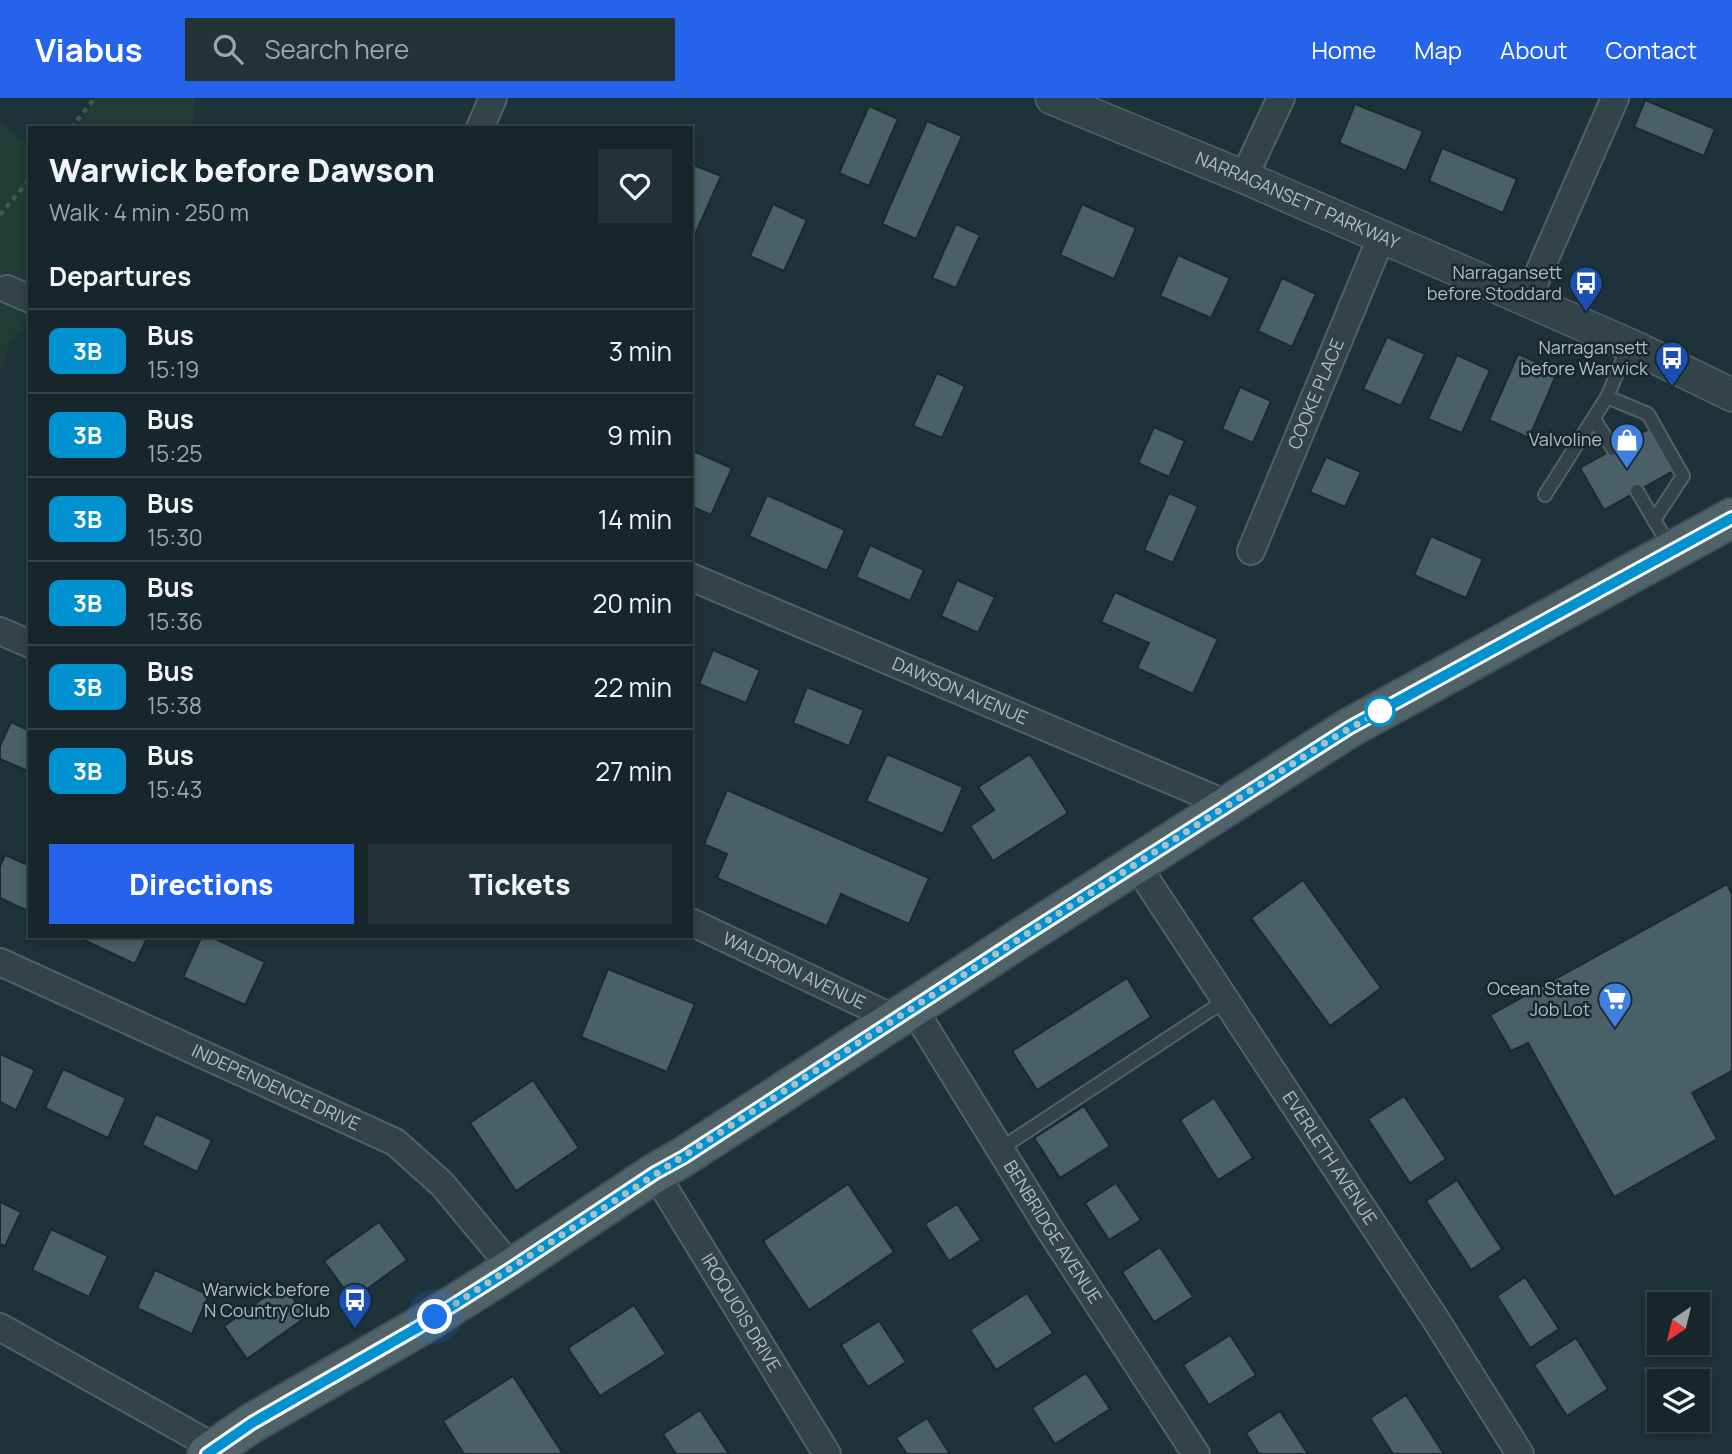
<!DOCTYPE html>
<html lang="en">
<head>
<meta charset="utf-8">
<style>
  body { margin:0; font-family:Manrope,sans-serif; background:#233237; color:#f1f3f6; height:100vh; display:flex; flex-direction:column; font-size:26px; white-space:nowrap }
  * { box-sizing:border-box; margin:0 }
  p { font-size:23px; color:#9ea5a9 }
  .icon { flex:none; width:38px; height:38px; fill:none; stroke:currentColor; stroke-width:2; stroke-linecap:round; stroke-linejoin:round }
  .map { position:relative; flex:1; overflow:hidden }
  .side { position:absolute; left:28px; top:28px; width:665px; height:812px; display:flex; flex-direction:column; background:#16262b; border-radius:0px; box-shadow:0 4px 10px #0003,0 0 0 2px #354347 }
  .side>* { flex:none }
  .badge { padding:0 14px; border-radius:10px; font-size:24px; line-height:46px }
  .needle { width:46px; rotate:215deg }
  .fabs { position:absolute; left:1647px; top:1194px; display:grid; gap:14px }
  .fabs a { display:grid; place-items:center; width:63px; height:63px; border-radius:0px; background:#16262b; box-shadow:0 4px 10px #0003,0 0 0 2px #354347; font-size:35px }
  .you { position:absolute; width:35px; height:35px; margin:-18px; border:5px solid #fff; border-radius:50%; background:#1a73e8; box-shadow:0 0 0 10px #1a73e833 }
  .map>.badge { position:absolute; translate:-50% -50%; box-shadow:0 0 0 4px #fff }
  h2 { padding:0 21px; font-size:26px; line-height:63px }
  .round { display:grid; place-items:center; flex:none; width:74px; height:74px; border-radius:0px; background:#233237 }
  .overview { display:flex; align-items:center; justify-content:space-between; height:119px; padding:0 21px }
  h1 { font-size:33px; font-weight:800; line-height:52px }
  .primary-button { display:flex; gap:14px; margin-top:auto; padding:14px 21px }
  .primary-button a { flex:1; height:80px; border-radius:0px; background:#2563eb; color:#fff; font-size:28px; font-weight:800; line-height:80px; text-align:center }
  .primary-button a+a { background:#233237; color:#f1f3f6 }
  ul { padding:0; list-style:none }
  li { display:flex; align-items:center; gap:21px; height:84px; padding:0 21px; border-top:2px solid #354347 }
  li div { flex:1 }
  li b { display:block; font-size:26px }
  li em { font-style:normal }
  li .badge { min-width:77px; font-weight:700; text-align:center }
  header { display:flex; align-items:center; gap:42px; box-sizing:border-box; height:98px; padding:0 35px; background:#2563eb; color:#fff }
  header strong { font-size:33px }
  nav { display:flex; gap:38px; margin-inline-start:auto; font-size:24px }
  .search { width:490px; height:63px; background:#233237; display:flex; align-items:center; gap:18px; box-sizing:border-box; padding:0 24px; border-radius:0px; color:#9ea5a9; font-size:26px }
  .map>svg:first-child { display:block }
</style>
</head>
<body>
<header>
<strong>Viabus</strong>
<div class="search"><svg class="icon" aria-label="search" viewBox="0 0 24 24"><circle cx="10" cy="10" r="6"/><path d="M15 15l6 6"/></svg>Search here</div>
<nav><a>Home</a><a>Map</a><a>About</a><a>Contact</a></nav>
</header>
<div class="map">
<svg width="1732" height="1356" viewBox="0 0 1732 1356">
  <rect width="100%" height="100%" fill="#1e3239"/>
  <g fill="#213c35">
    <polygon points="95,0 195,0 193,30 77,30"/>
    <polygon points="0,22 19,41 30,42 30,223 11,242 0,276"/>
  </g>
  <g fill="#496068" stroke="#1a2a2f" stroke-width="2">
    <polygon points="1645,2 1715,31 1704,58 1634,29"/>
    <polygon points="1355,6 1423,33 1406,73 1339,45"/>
    <polygon points="869,8 898,21 869,88 839,75"/>
    <polygon points="927,23 962,38 916,141 882,126"/>
    <polygon points="1442,50 1517,81 1503,115 1429,83"/>
    <polygon points="691,66 721,78 691,146"/>
    <polygon points="773,106 807,122 784,173 750,158"/>
    <polygon points="1082,106 1136,130 1114,181 1060,157"/>
    <polygon points="956,126 980,137 956,190 932,180"/>
    <polygon points="1178,157 1230,180 1211,220 1160,198"/>
    <polygon points="1282,180 1316,196 1292,249 1258,233"/>
    <polygon points="1387,239 1425,256 1401,308 1363,291"/>
    <polygon points="1518,256 1558,273 1529,340 1489,322"/>
    <polygon points="1457,257 1490,272 1462,335 1428,321"/>
    <polygon points="937,275 965,288 942,340 913,328"/>
    <polygon points="1240,289 1271,303 1253,345 1222,331"/>
    <polygon points="1154,329 1185,343 1169,379 1138,365"/>
    <polygon points="1649,331 1673,373 1604,412 1580,370"/>
    <polygon points="691,352 732,370 711,417 691,408"/>
    <polygon points="1326,359 1361,374 1345,409 1310,394"/>
    <polygon points="1169,395 1198,408 1173,465 1144,452"/>
    <polygon points="767,397 845,432 827,473 749,438"/>
    <polygon points="1431,438 1483,461 1466,500 1414,477"/>
    <polygon points="870,447 924,472 910,503 856,479"/>
    <polygon points="957,482 995,499 978,535 941,518"/>
    <polygon points="1115,494 1218,541 1193,596 1137,570 1149,545 1101,524"/>
    <polygon points="713,552 760,572 746,605 699,586"/>
    <polygon points="807,589 864,612 849,648 793,625"/>
    <polygon points="11,624 30,633 30,674 0,661 0,648"/>
    <polygon points="887,656 963,689 943,736 866,703"/>
    <polygon points="1030,656 1068,715 993,763 970,728 994,712 978,689"/>
    <polygon points="727,692 929,780 909,826 841,796 827,828 717,780 727,756 704,746"/>
    <polygon points="5,757 30,768 30,814 0,800 0,768"/>
    <polygon points="1303,782 1381,890 1330,928 1251,820"/>
    <polygon points="1727,786 1732,796 1732,973 1692,995 1717,1041 1614,1099 1528,945 1511,953 1490,917"/>
    <polygon points="75,838 148,838 135,866"/>
    <polygon points="202,838 209,838 265,864 245,907 183,879"/>
    <polygon points="608,871 695,906 667,974 581,939"/>
    <polygon points="1127,880 1151,919 1037,992 1012,953"/>
    <polygon points="0,956 35,972 16,1012 0,1004"/>
    <polygon points="63,971 126,1000 108,1040 45,1010"/>
    <polygon points="533,982 579,1050 516,1093 470,1025"/>
    <polygon points="1404,998 1446,1061 1410,1085 1368,1021"/>
    <polygon points="1214,1000 1253,1060 1218,1082 1180,1022"/>
    <polygon points="1084,1008 1110,1048 1060,1080 1034,1040"/>
    <polygon points="156,1016 212,1042 197,1074 142,1047"/>
    <polygon points="1457,1082 1502,1151 1471,1172 1426,1103"/>
    <polygon points="1116,1085 1141,1122 1109,1142 1085,1105"/>
    <polygon points="848,1086 894,1154 809,1212 763,1143"/>
    <polygon points="0,1104 21,1114 5,1148 0,1146"/>
    <polygon points="957,1106 981,1142 949,1163 925,1126"/>
    <polygon points="379,1124 407,1162 352,1202 324,1163"/>
    <polygon points="51,1131 108,1158 89,1199 32,1172"/>
    <polygon points="1160,1149 1193,1199 1154,1224 1122,1174"/>
    <polygon points="155,1172 209,1197 192,1236 137,1210"/>
    <polygon points="1525,1179 1559,1231 1530,1250 1497,1198"/>
    <polygon points="283,1186 306,1219 247,1261 224,1228"/>
    <polygon points="1027,1195 1053,1235 996,1272 970,1232"/>
    <polygon points="634,1207 666,1256 600,1298 568,1250"/>
    <polygon points="879,1223 906,1264 868,1289 841,1247"/>
    <polygon points="1230,1237 1256,1277 1209,1307 1183,1267"/>
    <polygon points="1576,1240 1608,1291 1567,1318 1534,1267"/>
    <polygon points="1086,1275 1110,1311 1055,1346 1032,1310"/>
    <polygon points="513,1278 563,1356 464,1356 443,1323"/>
    <polygon points="1406,1297 1444,1356 1393,1356 1370,1320"/>
    <polygon points="700,1312 729,1356 676,1356 663,1336"/>
    <polygon points="1280,1313 1308,1356 1259,1356 1246,1335"/>
    <polygon points="927,1320 950,1356 907,1356 896,1340"/>
  </g>
  <g fill="none" stroke-linecap="round" stroke-linejoin="round">
    <g stroke="#506167" stroke-width="16">
      <g id="service">
        <polyline points="1629,247 1607,299 1648,316 1683,378 1654,422 1671,450"/>
        <polyline points="1594,321 1613,351"/>
        <polyline points="1637,393 1654,422"/>
        <polyline points="1545,397 1607,299"/>
        <polyline points="1000,1051 1226,902"/>
      </g>
    </g>
    <g stroke="#506167" stroke-width="30">
      <g id="minor">
        <polyline points="480,30 493,0"/>
        <polyline points="1244,79 1281,0"/>
        <polyline points="7,191 30,201"/>
        <polyline points="1527,202 1615,0"/>
        <path id="s1" d="M1251 453 1381 140"/>
        <path id="s2" d="M691 479 1229 707"/>
        <polyline points="0,533 30,546"/>
        <path id="s3" d="M1136 766 1436 1222 1520 1356"/>
        <path id="s4" d="M691 824 895 921"/>
        <path id="s5" d="M0 864 395 1044 442 1086 512 1170"/>
        <path id="s6" d="M913 910 1050 1132 1196 1356"/>
        <path id="s7" d="M655 1075 827 1356"/>
        <polyline points="0,1229 216,1350"/>
      </g>
    </g>
    <g stroke="#506167" stroke-width="35">
      <g id="tertiary">
        <path id="s8" d="M1052 0 1244 79 1527 202 1636 250 1732 297"/>
      </g>
    </g>
    <g stroke="#3f4f56" stroke-width="42">
      <polyline id="primary" points="207,1356 252,1325 417,1230 512,1170 655,1075 683,1059 1022,839 1349,630 1732,420"/>
    </g>
    <g stroke="#405953" stroke-width="4.5" stroke-dasharray="5 5" stroke-linecap="butt">
      <polyline points="71,30 95,0"/>
      <polyline points="0,117 30,81"/>
    </g>
    <use href="#service" stroke="#324349" stroke-width="12"/>
    <use href="#minor" stroke="#324349" stroke-width="26"/>
    <use href="#tertiary" stroke="#324349" stroke-width="32"/>
    <use href="#primary" stroke="#506369" stroke-width="38"/>
  </g>
  <g fill="none" stroke-linecap="round" stroke-linejoin="round">
    <g stroke="#fff" stroke-width="16">
      <polyline id="line" points="207,1356 252,1325 417,1230 512,1170 655,1075 684,1059 1022,839 1349,630 1732,420"/>
    </g>
    <use href="#line" stroke="#0092d0" stroke-width="10"/>
    <polyline stroke="#acbfc6" stroke-width="7" stroke-dasharray="0 12.6" points="435,1219 1022,839 1328,643 1380,613"/>
  </g>
  <defs>
    <g id="bus-pin" transform="scale(1.75)"><path d="M0 17L-7.5 6A9.5 9.5 0 1 1 7.5 6Z" fill="#1a4fb4" stroke="#18282d"/><path d="M-5-6H5V4H4V6H2V4H-2V6H-4V4H-5ZM-3.5-4V0h7V-4ZM-3.5 1.2v1.5H-2V1.2ZM2 1.2v1.5H3.5V1.2Z" fill="#fff"/></g>
    <g id="shop-pin" transform="scale(1.75)"><path d="M0 17L-7.5 6A9.5 9.5 0 1 1 7.5 6Z" fill="#3f7fe0" stroke="#18282d"/><path d="M-5-2.5h2.3a2.7 3.5 0 0 1 5.4 0H5L5.5 6h-11ZM-1.5-2.5h3a1.5 2.3 0 0 0-3 0Z" fill="#fff"/></g>
    <g id="supermarket-pin" transform="scale(1.75)"><path d="M0 17L-7.5 6A9.5 9.5 0 1 1 7.5 6Z" fill="#3f7fe0" stroke="#18282d"/><path d="M-6-5.5h2.5l.6 2H6L4.5 2H-2.5L-4.4-4H-6ZM-1.5 3.2a1.3 1.3 0 1 0 .1 0ZM3 3.2a1.3 1.3 0 1 0 .1 0Z" fill="#fff"/></g>
  </defs>
  <g fill-rule="evenodd">
    <use href="#bus-pin" x="1586" y="185"/>
    <use href="#bus-pin" x="1672" y="260"/>
    <use href="#shop-pin" x="1627" y="342"/>
    <use href="#supermarket-pin" x="1615" y="901"/>
    <use href="#bus-pin" x="355" y="1202"/>
  </g>
  <circle fill="#fff" stroke="#0092d0" stroke-width="3.5" cx="1380" cy="613" r="14"/>
  <g text-anchor="middle" stroke-width="5" stroke-linejoin="round" paint-order="stroke">
    <g font-size="18" fill="#acbfc6" stroke="#18282d">
      <text dy="6" stroke="none"><textPath href="#s8" startOffset="266">NARRAGANSETT PARKWAY</textPath></text>
      <text dy="6" stroke="none"><textPath href="#s1" startOffset="170">COOKE PLACE</textPath></text>
      <text dy="6" stroke="none"><textPath href="#s2" startOffset="292">DAWSON AVENUE</textPath></text>
      <text dy="6" stroke="none"><textPath href="#s4" startOffset="114">WALDRON AVENUE</textPath></text>
      <text dy="6" stroke="none"><textPath href="#s5" startOffset="303">INDEPENDENCE DRIVE</textPath></text>
      <text dy="6" stroke="none"><textPath href="#s3" startOffset="352">EVERLETH AVENUE</textPath></text>
      <text dy="6" stroke="none"><textPath href="#s6" startOffset="264">BENBRIDGE AVENUE</textPath></text>
      <text dy="6" stroke="none"><textPath href="#s7" startOffset="164">IROQUOIS DRIVE</textPath></text>
    </g>
    <g font-size="18" fill="#acbfc6" stroke="#18282d" text-anchor="end">
      <text x="1562" y="181">Narragansett<tspan x="1562" dy="21">before Stoddard</tspan></text>
      <text x="1648" y="256">Narragansett<tspan x="1648" dy="21">before Warwick</tspan></text>
      <text x="1602" y="348">Valvoline</text>
      <text x="1590" y="897">Ocean State<tspan x="1590" dy="21">Job Lot</tspan></text>
      <text x="330" y="1198">Warwick before<tspan x="330" dy="21">N Country Club</tspan></text>
    </g>
  </g>
</svg>
<div class="fabs">
<a><svg class="needle" viewBox="-14 -14 28 28"><path d="M0-13l5 13h-10z" fill="#e53935"/><path d="M0 13l5-13h-10z" fill="#9ea5a9"/></svg></a>
<a><svg class="icon" aria-label="layers" viewBox="0 0 24 24"><path d="M12 4l9 5-9 5-9-5zM3 14l9 5 9-5"/></svg></a>
</div>
<div class="you" style="left:435px;top:1219px"></div>
<section class="side">
<div class="overview"><div><h1>Warwick before Dawson</h1><p>Walk · 4 min · 250 m</p></div><a class="round"><svg class="icon" aria-label="heart" viewBox="0 0 24 24"><path d="M12 20l-8-8c-3-5 5-10 8-4 3-6 11-1 8 4z"/></svg></a></div>
<h2>Departures</h2>
<ul>
<li><span class="badge" style="background:#0092d0;color:#fff">3B</span><div><b>Bus</b><p>15:19</p></div><em>3 min</em></li>
<li><span class="badge" style="background:#0092d0;color:#fff">3B</span><div><b>Bus</b><p>15:25</p></div><em>9 min</em></li>
<li><span class="badge" style="background:#0092d0;color:#fff">3B</span><div><b>Bus</b><p>15:30</p></div><em>14 min</em></li>
<li><span class="badge" style="background:#0092d0;color:#fff">3B</span><div><b>Bus</b><p>15:36</p></div><em>20 min</em></li>
<li><span class="badge" style="background:#0092d0;color:#fff">3B</span><div><b>Bus</b><p>15:38</p></div><em>22 min</em></li>
<li><span class="badge" style="background:#0092d0;color:#fff">3B</span><div><b>Bus</b><p>15:43</p></div><em>27 min</em></li>
</ul>
<div class="primary-button"><a>Directions</a><a>Tickets</a></div>
</section>
</div>
</body>
</html>
